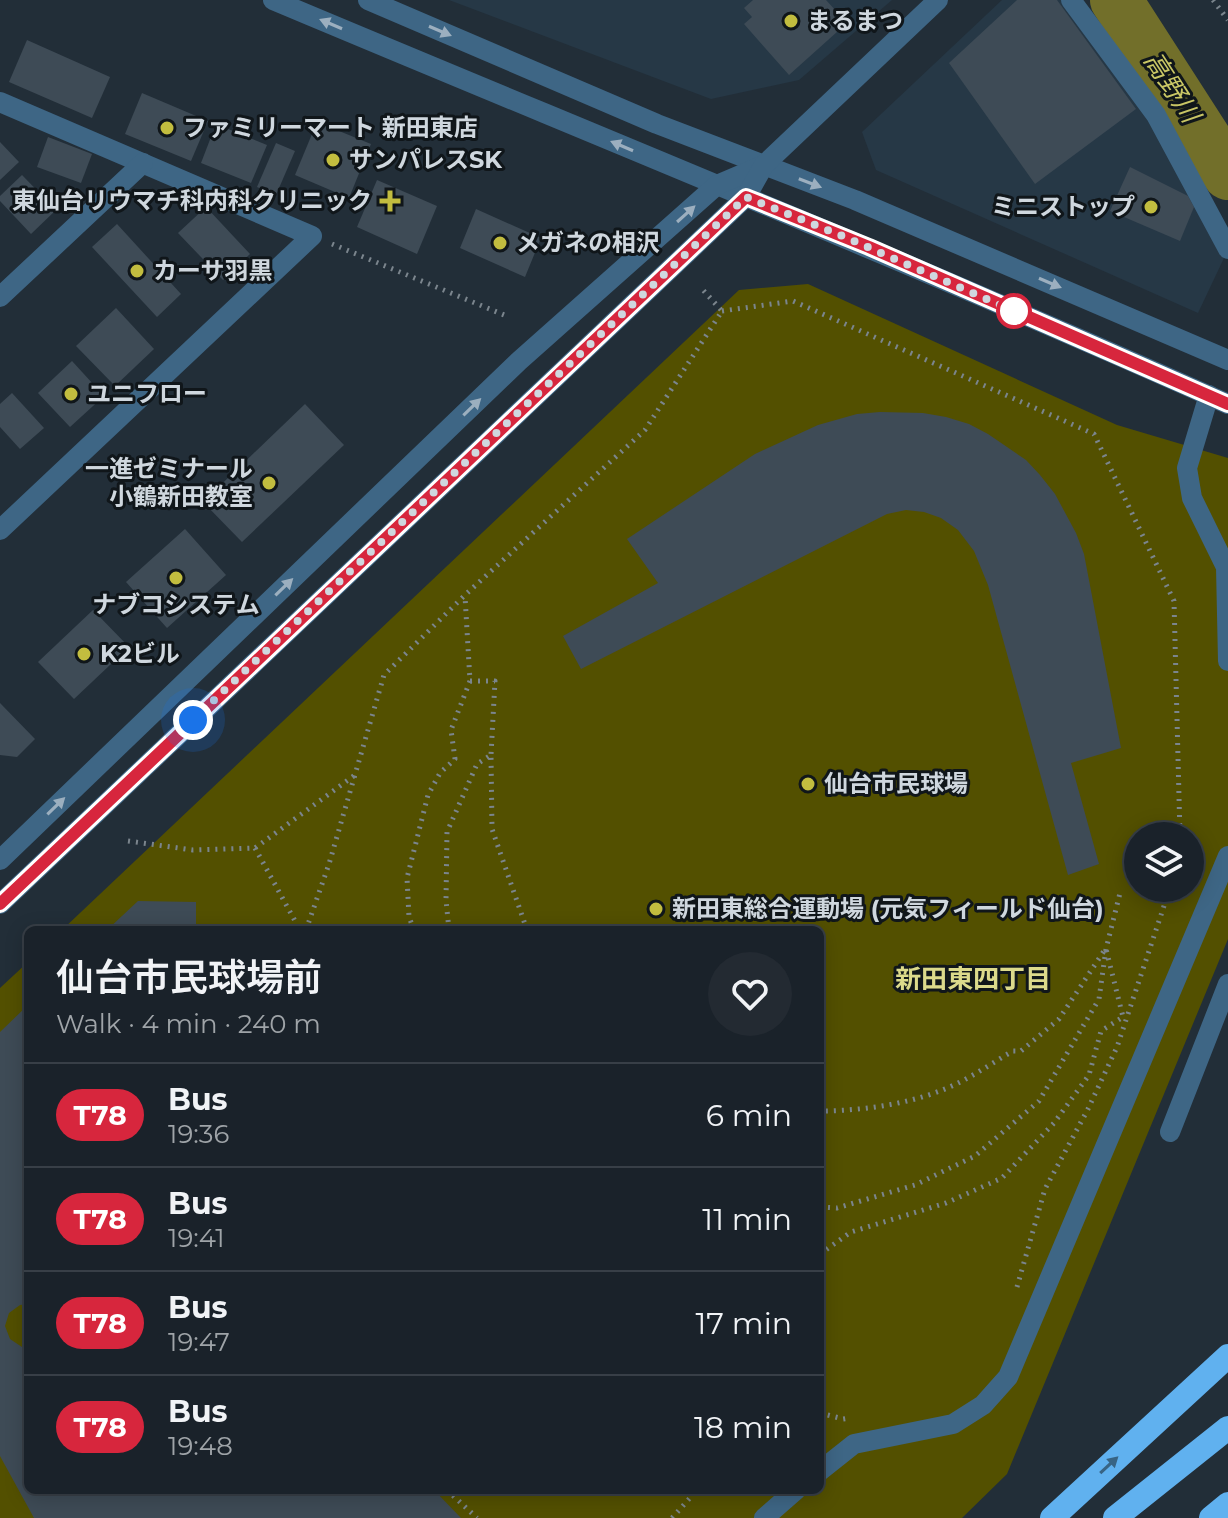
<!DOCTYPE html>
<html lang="en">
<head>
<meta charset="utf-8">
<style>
  body { margin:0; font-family:Montserrat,"Noto Sans JP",sans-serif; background:#232a32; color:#f1f3f6; height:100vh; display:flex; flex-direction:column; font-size:30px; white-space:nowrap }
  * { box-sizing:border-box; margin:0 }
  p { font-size:26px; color:#9fa4a8 }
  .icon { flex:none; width:44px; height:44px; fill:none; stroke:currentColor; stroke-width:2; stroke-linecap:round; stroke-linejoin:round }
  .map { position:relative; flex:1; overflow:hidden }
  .details { position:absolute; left:24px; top:926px; width:800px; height:568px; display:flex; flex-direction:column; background:#1a222a; border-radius:12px; box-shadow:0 4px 20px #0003,0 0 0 2px #383f47 }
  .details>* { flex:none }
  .badge { padding:0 16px; border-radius:26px; font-size:28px; line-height:52px }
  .tools { position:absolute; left:1124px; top:822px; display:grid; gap:16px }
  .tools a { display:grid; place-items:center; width:80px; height:80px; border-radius:50%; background:#1a222a; box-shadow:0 4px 20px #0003,0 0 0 2px #383f47; font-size:40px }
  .you { position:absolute; width:40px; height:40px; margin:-20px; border:6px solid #fff; border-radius:50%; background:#1a73e8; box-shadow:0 0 0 12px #1a73e833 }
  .map>.badge { position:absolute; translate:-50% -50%; box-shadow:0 0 0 4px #fff }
  .round { display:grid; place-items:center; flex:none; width:84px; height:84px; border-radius:42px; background:#232a32 }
  .summary { display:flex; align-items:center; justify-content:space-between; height:136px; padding:0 32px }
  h1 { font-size:38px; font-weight:600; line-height:60px }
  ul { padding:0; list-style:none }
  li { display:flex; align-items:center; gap:24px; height:104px; padding:0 32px; border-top:2px solid #383f47 }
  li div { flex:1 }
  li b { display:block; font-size:30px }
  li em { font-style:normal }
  li .badge { min-width:88px; font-weight:700; text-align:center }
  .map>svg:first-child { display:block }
</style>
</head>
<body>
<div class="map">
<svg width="1228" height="1518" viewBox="0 0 1228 1518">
  <rect width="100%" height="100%" fill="#222e38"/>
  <g fill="#263846">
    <polygon points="449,0 892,0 799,80 711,99"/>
    <polygon points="1002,0 1062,0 1148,115 1224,258 1198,313 876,170 862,132"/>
  </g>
  <path fill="#535000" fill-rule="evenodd" d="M808 284 1117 425 1228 458V939L1007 1474 962 1518H0V988L28 962V1490H820V930H62L739 290ZM1138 836H1190V888H1138Z"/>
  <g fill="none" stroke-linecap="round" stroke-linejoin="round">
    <polyline stroke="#726f2a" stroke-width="52" points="1116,0 1228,174"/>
  </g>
  <g fill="#3e4b56">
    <polygon points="753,0 826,0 847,23 789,75 744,24 752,17 744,8"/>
    <polygon points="1017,0 1057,0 1136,109 1035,184 949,63"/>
    <polygon points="27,40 110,77 92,118 9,82"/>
    <polygon points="142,93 208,121 191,161 125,134"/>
    <polygon points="317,122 371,144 349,198 295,175"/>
    <polygon points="216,124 267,145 251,183 201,163"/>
    <polygon points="48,137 92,154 81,183 37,167"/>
    <polygon points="0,142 19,162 0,180"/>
    <polygon points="276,143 295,151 276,195 257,187"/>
    <polygon points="1130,167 1188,196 1194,207 1180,241 1110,211"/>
    <polygon points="22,175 56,210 31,234 0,201 0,196"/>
    <polygon points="377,180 437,206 417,254 357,227"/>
    <polygon points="206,207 250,254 223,280 178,233"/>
    <polygon points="476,209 541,238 525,277 460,248"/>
    <polygon points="117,224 181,294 157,317 92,247"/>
    <polygon points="116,308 154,349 115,386 76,346"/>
    <polygon points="72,361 104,396 70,427 38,393"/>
    <polygon points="12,393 44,428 20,449 0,427 0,404"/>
    <polygon points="305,404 344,445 242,542 203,502"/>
    <polygon points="880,412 923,413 946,417 969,424 988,434 1026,460 1040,475 1055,494 1076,533 1084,554 1121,748 1071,763 1099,864 1068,875 988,585 974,551 958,530 941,518 924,512 906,510 887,514 581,669 563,636 658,583 627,539 755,454 818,425 857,414"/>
    <polygon points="185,529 226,575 167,628 126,582"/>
    <polygon points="93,610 129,647 74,699 38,662"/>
    <polygon points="0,703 35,739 17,757 0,755"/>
    <polygon points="138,901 196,902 196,930 107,930"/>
    <polygon points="28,1005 28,1304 20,1305 9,1313 5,1326 10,1339 22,1347 28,1347 28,1490 434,1490 461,1518 34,1518 0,1456 0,1032"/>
  </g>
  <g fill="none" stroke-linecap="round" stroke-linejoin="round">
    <g stroke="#7b858d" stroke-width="5" stroke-dasharray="2 6" stroke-linecap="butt">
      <polyline points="1213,0 1228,20"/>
      <polyline points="332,244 509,317"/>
      <polyline points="722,311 793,301 1094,434 1174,601 1180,836"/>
      <polyline points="470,681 495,681 491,755"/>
      <polyline points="128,841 193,850 255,848 355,775"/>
      <polyline points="255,848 300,930"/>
      <polyline points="306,930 329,864 384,675 465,595 645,430 722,311 703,290"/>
      <polyline points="414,930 409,917 407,878 428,795 440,773 455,759 451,730 470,681 465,596"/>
      <polyline points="449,930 446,900 447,832 477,764 491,755 492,829 527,930"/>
      <path d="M820 1116 825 1111C871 1110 923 1102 964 1080 981 1071 997 1060 1013 1051H1021L1059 1019 1104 951"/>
      <polyline points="820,1207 837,1208 915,1185 975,1156 1039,1101 1099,999 1106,949 1120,893"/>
      <polyline points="820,1254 851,1232 946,1203 1002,1178 1054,1123 1089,1075 1101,1031 1123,1017 1106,949"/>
      <polyline points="1017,1287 1045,1189 1088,1109 1117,1047 1170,888"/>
      <polyline points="820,1413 843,1419 850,1418"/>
      <polyline points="447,1490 477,1518"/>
      <polyline points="672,1518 697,1490"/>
    </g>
    <g stroke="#3e6685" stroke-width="20">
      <path d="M273 0C592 134 912 263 1228 404"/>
      <polyline points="368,0 657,124 855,200 1228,360"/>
      <polyline points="1071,0 1156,115 1228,249"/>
      <polyline points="0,102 312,236 0,530"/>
      <polyline points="0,297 143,163"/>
      <polyline points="1209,395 1187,468 1192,498 1226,567 1228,661"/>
      <polyline points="0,860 519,361 717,185 764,165"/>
      <polyline points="0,904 746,197 764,165 938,0"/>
      <polyline points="1170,1132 1228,984"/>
      <polyline points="820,1471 854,1444 953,1424 983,1405 1008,1377 1228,856"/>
      <polyline points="764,1518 796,1490"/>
    </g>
    <g stroke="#60b1ef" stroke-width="24">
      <polyline points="1052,1518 1228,1356"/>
      <polyline points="1115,1518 1228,1428"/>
      <polyline points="1211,1518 1228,1504"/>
    </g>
  </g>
  <defs><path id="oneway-solid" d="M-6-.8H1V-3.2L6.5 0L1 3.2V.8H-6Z" transform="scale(2)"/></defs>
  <g fill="#9cafbf">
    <use href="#oneway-solid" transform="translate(331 24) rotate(-157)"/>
    <use href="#oneway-solid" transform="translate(440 31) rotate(23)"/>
    <use href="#oneway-solid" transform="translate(622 146) rotate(-157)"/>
    <use href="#oneway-solid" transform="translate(810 183) rotate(21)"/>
    <use href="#oneway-solid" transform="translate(686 214) rotate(-42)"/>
    <use href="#oneway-solid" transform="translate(1050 283) rotate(23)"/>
    <use href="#oneway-solid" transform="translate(472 407) rotate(-44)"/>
    <use href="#oneway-solid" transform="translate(284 587) rotate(-44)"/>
    <use href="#oneway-solid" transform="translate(56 806) rotate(-44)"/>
  </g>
  <use fill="#386484" href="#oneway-solid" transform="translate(1109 1465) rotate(-43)"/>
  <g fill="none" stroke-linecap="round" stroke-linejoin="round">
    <g stroke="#fff" stroke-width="18">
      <polyline id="line" points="0,904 746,197 869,247 1228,404"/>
    </g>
    <use href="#line" stroke="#d7263d" stroke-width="12"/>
    <polyline stroke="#cfd7de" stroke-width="8" stroke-dasharray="0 14.4" points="193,720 746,197 840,235 1014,311"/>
  </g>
  <g fill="#c2bd3f" stroke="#10161a" stroke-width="3">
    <circle cx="791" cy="21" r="8"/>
    <circle cx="167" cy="128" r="8"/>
    <circle cx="333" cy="160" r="8"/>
    <path d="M386 189h8v8h8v8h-8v8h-8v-8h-8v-8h8z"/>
    <circle cx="1151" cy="207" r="8"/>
    <circle cx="500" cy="243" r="8"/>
    <circle cx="137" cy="271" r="8"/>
    <circle cx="71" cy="394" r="8"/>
    <circle cx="269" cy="483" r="8"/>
    <circle cx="176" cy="578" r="8"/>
    <circle cx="84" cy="654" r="8"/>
    <circle cx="808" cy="784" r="8"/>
    <circle cx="656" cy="909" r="8"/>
  </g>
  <circle fill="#fff" stroke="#d7263d" stroke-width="4" cx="1014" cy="311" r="16"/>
  <g text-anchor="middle" stroke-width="6" stroke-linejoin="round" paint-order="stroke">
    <g font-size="24" font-weight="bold" fill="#cfd7de" stroke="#10161a" text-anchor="start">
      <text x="807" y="29">まるまつ</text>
      <text x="183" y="136">ファミリーマート 新田東店</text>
      <text x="349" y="168">サンパレスSK</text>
      <text x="372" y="209" text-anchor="end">東仙台リウマチ科内科クリニック</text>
      <text x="1135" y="215" text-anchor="end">ミニストップ</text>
      <text x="516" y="251">メガネの相沢</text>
      <text x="153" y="279">カーサ羽黒</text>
      <text x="87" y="402">ユニフロー</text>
      <text x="253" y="477" text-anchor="end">一進ゼミナール<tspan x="253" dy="28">小鶴新田教室</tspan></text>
      <text x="176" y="613" text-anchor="middle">ナブコシステム</text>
      <text x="100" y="662">K2ビル</text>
      <text x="824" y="792">仙台市民球場</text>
      <text x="672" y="917">新田東総合運動場 (元気フィールド仙台)</text>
    </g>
    <g font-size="26" font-style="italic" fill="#c9c665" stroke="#10161a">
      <text transform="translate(1172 87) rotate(57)" y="9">高野川</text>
    </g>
    <g font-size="26" font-weight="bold" fill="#dcda8b" stroke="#10161a">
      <text x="973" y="988">新田東四丁目</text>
    </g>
  </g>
</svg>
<div class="tools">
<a><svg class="icon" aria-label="layers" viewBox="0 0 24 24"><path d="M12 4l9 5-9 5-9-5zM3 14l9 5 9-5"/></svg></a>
</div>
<div class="you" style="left:193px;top:720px"></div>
<section class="details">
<div class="summary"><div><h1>仙台市民球場前</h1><p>Walk · 4 min · 240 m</p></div><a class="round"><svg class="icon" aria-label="heart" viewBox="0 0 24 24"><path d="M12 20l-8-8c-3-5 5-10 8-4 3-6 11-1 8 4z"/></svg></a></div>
<ul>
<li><span class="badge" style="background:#d7263d;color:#fff">T78</span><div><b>Bus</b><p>19:36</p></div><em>6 min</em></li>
<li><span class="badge" style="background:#d7263d;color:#fff">T78</span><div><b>Bus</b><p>19:41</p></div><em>11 min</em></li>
<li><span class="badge" style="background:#d7263d;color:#fff">T78</span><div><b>Bus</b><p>19:47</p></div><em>17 min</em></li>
<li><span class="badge" style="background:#d7263d;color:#fff">T78</span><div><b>Bus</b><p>19:48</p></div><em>18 min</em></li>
</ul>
</section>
</div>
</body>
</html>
